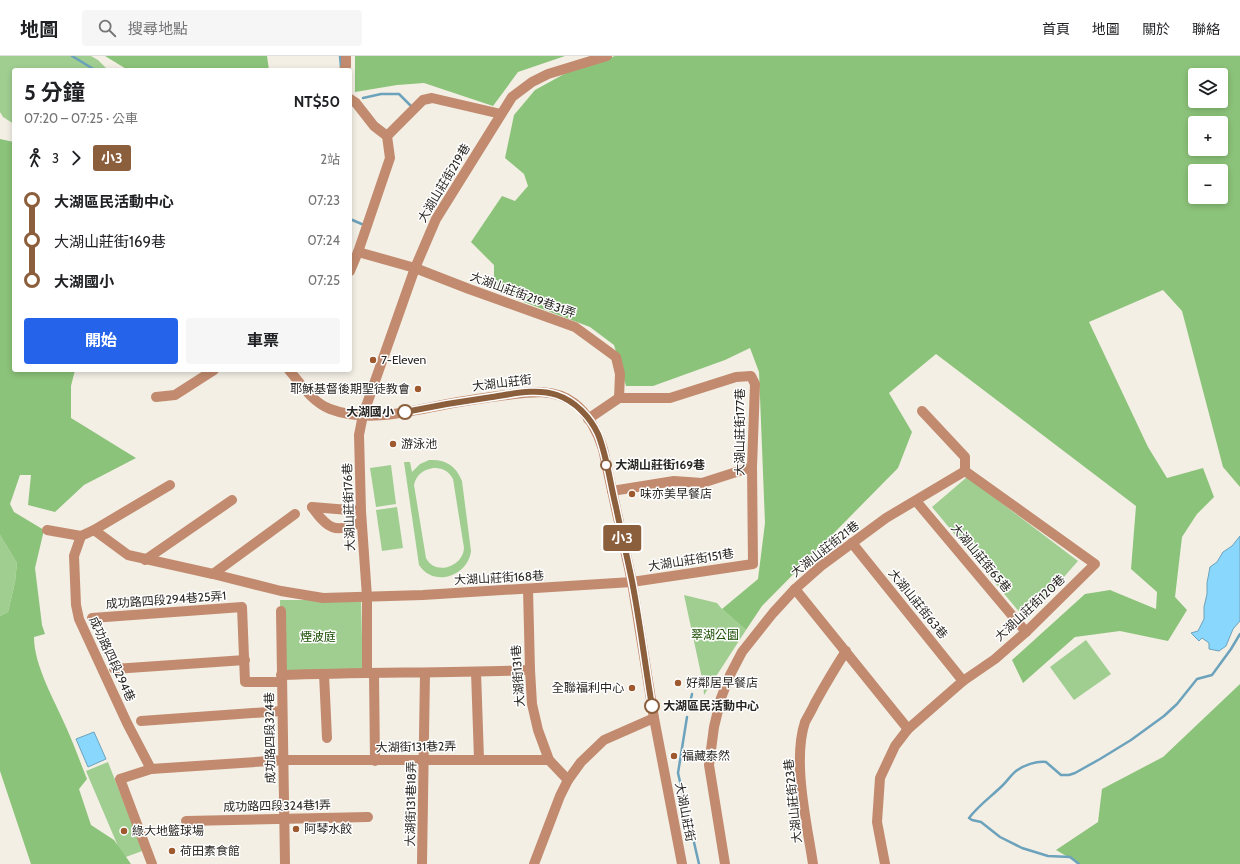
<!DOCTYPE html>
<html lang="zh-TW">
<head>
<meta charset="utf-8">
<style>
  body { margin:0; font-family:Cabin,"Noto Sans TC",sans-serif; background:#f6f6f6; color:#202124; height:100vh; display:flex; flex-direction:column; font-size:15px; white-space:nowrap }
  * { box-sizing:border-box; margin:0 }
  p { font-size:13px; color:#757577 }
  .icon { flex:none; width:22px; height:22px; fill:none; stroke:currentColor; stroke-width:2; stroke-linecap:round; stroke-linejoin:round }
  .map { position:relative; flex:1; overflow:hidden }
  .drawer { position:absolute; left:12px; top:12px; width:340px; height:304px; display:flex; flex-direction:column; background:#fff; border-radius:4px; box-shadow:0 2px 6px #0003 }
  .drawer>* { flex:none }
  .badge { padding:0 8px; border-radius:3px; font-size:14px; line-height:26px }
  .tools { position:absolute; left:1188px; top:12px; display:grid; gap:8px }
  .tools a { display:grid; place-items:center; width:40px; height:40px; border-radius:4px; background:#fff; box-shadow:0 2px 6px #0003; font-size:20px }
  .map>.badge { position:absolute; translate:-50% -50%; box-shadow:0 0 0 2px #fff }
  .legs { display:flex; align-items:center; gap:6px; height:44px; padding:0 12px; font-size:13px }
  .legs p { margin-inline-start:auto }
  .headline { display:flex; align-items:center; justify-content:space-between; height:68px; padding:0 12px }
  h1 { font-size:22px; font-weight:700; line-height:30px }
  .cta { display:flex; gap:8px; margin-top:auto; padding:8px 12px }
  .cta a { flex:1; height:46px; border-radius:4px; background:#2563eb; color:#fff; font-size:16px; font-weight:700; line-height:46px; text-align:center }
  .cta a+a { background:#f6f6f6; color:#202124 }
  ul { padding:0 12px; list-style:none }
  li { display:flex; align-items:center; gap:14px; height:40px; font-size:15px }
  li i { display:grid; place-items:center; width:6px; height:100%; margin:0 5px; background:currentColor }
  li i::after { content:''; width:10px; height:10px; margin:-5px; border:3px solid; border-radius:50%; background:#fff }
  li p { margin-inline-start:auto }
  li:first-child i { background:linear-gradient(#0000 50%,currentColor 0) }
  li:last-child i { background:linear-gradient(currentColor 50%,#0000 0) }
  header { display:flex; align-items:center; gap:24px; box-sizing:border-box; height:56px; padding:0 20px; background:#fff; border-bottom:1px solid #e0e0e0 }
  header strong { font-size:19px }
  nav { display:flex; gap:22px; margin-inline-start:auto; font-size:14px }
  .search { width:280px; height:36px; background:#f6f6f6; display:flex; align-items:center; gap:10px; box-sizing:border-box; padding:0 14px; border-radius:4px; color:#757577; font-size:15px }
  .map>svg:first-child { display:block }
</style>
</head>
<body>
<header>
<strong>地圖</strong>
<div class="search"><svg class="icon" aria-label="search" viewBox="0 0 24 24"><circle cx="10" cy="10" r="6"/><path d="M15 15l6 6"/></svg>搜尋地點</div>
<nav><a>首頁</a><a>地圖</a><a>關於</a><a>聯絡</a></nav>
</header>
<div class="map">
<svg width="1240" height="808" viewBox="0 0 1240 808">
  <rect width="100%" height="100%" fill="#f3efe5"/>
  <g fill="#a0ce91" fill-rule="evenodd">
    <polygon points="0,0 91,0 98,4 108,14 14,14 14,68 3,61 0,56"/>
    <path d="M429 404C446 403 456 410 462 425L471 495C468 520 434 532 419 509L404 406H410L412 416 420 408ZM433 412C442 412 448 414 453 423L464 492C463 511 435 520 426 502L414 429C416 419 423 414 433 412Z"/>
    <polygon points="391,409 396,448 376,451 370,412"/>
    <polygon points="967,421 1078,505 1026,564 932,451"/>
    <polygon points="397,451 403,492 382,495 376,454"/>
    <polygon points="0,479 17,507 15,526 8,556 0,560"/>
    <polygon points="684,539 717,547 722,553 746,574 704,639 703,627"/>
    <polygon points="280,544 361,544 363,617 281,619"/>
    <polygon points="1086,584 1111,618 1074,644 1050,611"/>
    <polygon points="108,706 124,747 145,794 123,802 86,715"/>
  </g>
  <g fill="#8cc37a" fill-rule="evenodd">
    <polygon points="105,0 267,0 269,14 128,14"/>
    <polygon points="355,0 565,0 518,16 493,50 424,27 397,29 355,36"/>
    <path d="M615 0H1240V431L1223 411 1182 255 1163 234 1089 266 1148 391 1167 422 1203 412 1214 441 1197 458 1182 481 1175 541 1187 554 1168 585 1120 575 1075 581 1023 627 1012 604 1085 538 1110 534 1156 553 1157 536 1131 513 1136 450 936 298 889 337 912 376 898 412 762 550 746 574 722 553 758 523 765 467 759 316 750 292 725 304 653 330H626L614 289 590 271 524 246 494 229V209L471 186 502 140 515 145 528 130 524 118 505 102 514 59 535 34 566 17ZM1195 19H1221V45H1195ZM1195 67H1221V93H1195ZM1195 115H1221V141H1195Z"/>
    <path d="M0 83 14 86V314H75L71 330V362C93 375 114 389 136 402L84 429 55 456 28 449 31 419H20L10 448 14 456 44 474 35 512 42 569 45 578 34 581C34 610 55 645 66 671 74 688 80 706 87 723L79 733 91 769 114 784 131 808H31L0 715V560L8 556 15 526 17 507 0 479Z"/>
    <polygon points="1240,628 1240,808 1080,808 1056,794 1098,766 1102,733 1163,701"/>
  </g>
  <g fill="#89d7fc" stroke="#6ca2bb">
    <polygon points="1240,480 1240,565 1233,573 1226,590 1219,595 1209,593 1209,587 1202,582 1199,585 1191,577 1198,575 1204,563 1204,551 1207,538 1207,527 1210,511 1217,506 1223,496 1232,490"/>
    <polygon points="94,676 106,703 88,711 76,683"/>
  </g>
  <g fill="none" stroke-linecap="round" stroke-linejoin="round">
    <g stroke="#6ca2bb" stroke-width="2.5">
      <polyline points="72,0 95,14"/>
      <polyline points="340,0 341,11"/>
      <polyline points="363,42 381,38 399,38 412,51"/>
      <polyline points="350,163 364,169"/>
      <polyline points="690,647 692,638"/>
      <polyline points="687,661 678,717 699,808"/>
      <path d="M1079 808 1070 801 1048 800 1022 792 1000 781 981 766 972 764 969 762C979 749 992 740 1003 729 1008 724 1011 719 1016 715 1024 709 1036 705 1046 706L1061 719H1069L1075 717 1100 703 1131 684 1164 660 1177 648 1197 623 1212 619 1231 593 1240 578"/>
    </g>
    <g stroke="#c28b6f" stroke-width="10">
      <polyline points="344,14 346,10 346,0"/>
      <polyline points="350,43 356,47 374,70 387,80 390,102 358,196 350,215"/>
      <polyline points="387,80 423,44 432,42 501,58"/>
      <polyline points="358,196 415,212 469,233 575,271 616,301 620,318 619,342"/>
      <path d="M289 314C301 328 312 346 330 353 370 368 413 354 453 347 471 344 489 341 507 339 530 336 554 332 574 347 588 357 598 377 603 393L632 526 654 662 682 808"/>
      <polyline points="156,341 175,339 214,314"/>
      <polyline points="612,435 674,425 702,427 752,411"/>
      <polyline points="916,445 1026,576"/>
      <path d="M312 451C328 473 335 478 361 466"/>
      <polyline points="312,451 361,455"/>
      <polyline points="47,474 81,480"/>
      <polyline points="94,474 128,499 213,518 281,535 323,542 423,539 632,526 753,508 752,411 755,328 751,320 736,321 670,342 619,342 588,363"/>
      <polyline points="852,487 963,625"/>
      <polyline points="145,504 232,444"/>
      <polyline points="213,518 295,458"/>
      <polyline points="528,533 530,614 532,648 538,674 549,704 568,724"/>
      <polyline points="795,533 908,673"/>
      <polyline points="281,555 285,808"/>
      <polyline points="92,562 242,551 245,626 282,626"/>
      <polyline points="114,613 245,604"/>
      <polyline points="476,616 479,703"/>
      <polyline points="367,617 367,541 361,455 359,379 363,359 415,212 436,163 512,41 532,26 548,18 607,0"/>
      <polyline points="324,618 327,682"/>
      <polyline points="374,618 375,705"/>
      <path d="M281 619C364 616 447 617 530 614"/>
      <polyline points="141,665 282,655"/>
      <polyline points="151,713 127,667 79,563 76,549 74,500 81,480 94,474 170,429"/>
      <polyline points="186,765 368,761"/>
      <polyline points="152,808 120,723 151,713 284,704 549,704"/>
      <polyline points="422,808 425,617"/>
      <polyline points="534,808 560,740 568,724 581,706 604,684 654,662"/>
      <polyline points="725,808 709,709 714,671 721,642 730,619 742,596 773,557 795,533 821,510 886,462 965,415"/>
      <path d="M813 808C807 768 792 705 805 666 808 660 812 654 815 647 825 629 835 612 846 595"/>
      <polyline points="885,808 877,766 880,722 895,690 908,673 963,625 995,603 1026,576 1095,508 965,415 965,401 922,355"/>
    </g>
  </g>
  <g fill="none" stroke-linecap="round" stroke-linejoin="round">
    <g stroke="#fff" stroke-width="9">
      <path id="line-1" d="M405 356C434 350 463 345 492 341 513 338 536 332 557 339 575 345 590 361 598 378 607 400 610 427 616 451 621 476 627 500 632 525 640 566 645 609 652 650"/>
    </g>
    <use href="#line-1" stroke="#8b5e3c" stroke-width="6"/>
  </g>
  <g fill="#9f592e" stroke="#fff" stroke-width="1.5">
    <circle cx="373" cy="304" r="4"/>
    <circle cx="418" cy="333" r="4"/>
    <circle cx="393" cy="388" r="4"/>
    <circle cx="632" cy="438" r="4"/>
    <circle cx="678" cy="627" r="4"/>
    <circle cx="632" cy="632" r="4"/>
    <circle cx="674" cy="700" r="4"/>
    <circle cx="296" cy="773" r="4"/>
    <circle cx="124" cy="775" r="4"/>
    <circle cx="172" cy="795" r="4"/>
  </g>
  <g fill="#fff" stroke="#8b5e3c" stroke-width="2">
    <circle cx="405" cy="356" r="7"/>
    <circle cx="606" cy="409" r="5"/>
    <circle cx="652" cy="650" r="7"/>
  </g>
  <g text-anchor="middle" stroke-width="3" stroke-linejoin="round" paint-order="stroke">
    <g font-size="12" fill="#282622" stroke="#fff">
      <text transform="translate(444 127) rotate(-59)" y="4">大湖山莊街219巷</text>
      <text transform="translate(523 239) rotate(20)" y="4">大湖山莊街219巷31弄</text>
      <text transform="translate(502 327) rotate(-7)" y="4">大湖山莊街</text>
      <text transform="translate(740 376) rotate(-90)" y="4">大湖山莊街177巷</text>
      <text transform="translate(349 451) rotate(-92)" y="4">大湖山莊街176巷</text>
      <text transform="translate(825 493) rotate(-38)" y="4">大湖山莊街21巷</text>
      <text transform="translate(981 502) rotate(50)" y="4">大湖山莊街65巷</text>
      <text transform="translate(691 504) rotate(-9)" y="4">大湖山莊街151巷</text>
      <text transform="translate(499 522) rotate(-3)" y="4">大湖山莊街168巷</text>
      <text transform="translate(166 544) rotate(-4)" y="4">成功路四段294巷25弄1</text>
      <text transform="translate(918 548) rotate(51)" y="4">大湖山莊街63巷</text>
      <text transform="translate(1030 552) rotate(-43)" y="4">大湖山莊街120巷</text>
      <text transform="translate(112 603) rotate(65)" y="4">成功路四段294巷</text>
      <text transform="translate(518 620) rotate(-94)" y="4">大湖街131巷</text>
      <text transform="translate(270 682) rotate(-91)" y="4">成功路四段324巷</text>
      <text transform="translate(416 691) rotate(-1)" y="4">大湖街131巷2弄</text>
      <text transform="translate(793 745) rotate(-96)" y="4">大湖山莊街23巷</text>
      <text transform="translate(411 748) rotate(-89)" y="4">大湖街131巷18弄</text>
      <text transform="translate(277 750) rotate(-1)" y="4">成功路四段324巷1弄</text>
      <text transform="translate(685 756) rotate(79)" y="4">大湖山莊街</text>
    </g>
    <g font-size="12" fill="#282622" stroke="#fff" text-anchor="start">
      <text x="381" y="308">7-Eleven</text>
      <text x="410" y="337" text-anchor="end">耶穌基督後期聖徒教會</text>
      <text x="401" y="392">游泳池</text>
      <text x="640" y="442">味亦美早餐店</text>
      <text x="686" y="631">好鄰居早餐店</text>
      <text x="624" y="636" text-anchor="end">全聯福利中心</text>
      <text x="682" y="704">福藏泰然</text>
      <text x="304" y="777">阿琴水餃</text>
      <text x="132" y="779">綠大地籃球場</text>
      <text x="180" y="799">荷田素食館</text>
    </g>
    <g font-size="12" font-weight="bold" fill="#282622" stroke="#fff" text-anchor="start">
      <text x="394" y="360" text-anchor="end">大湖國小</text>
      <text x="615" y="413">大湖山莊街169巷</text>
      <text x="663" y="654">大湖區民活動中心</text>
    </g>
    <g font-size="12" fill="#194d00" stroke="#fff">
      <text x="715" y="583">翠湖公園</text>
      <text x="318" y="585">煙波庭</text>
    </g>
  </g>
</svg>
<div class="tools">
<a><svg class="icon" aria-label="layers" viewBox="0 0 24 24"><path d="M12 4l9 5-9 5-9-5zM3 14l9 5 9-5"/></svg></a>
<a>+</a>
<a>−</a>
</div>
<b class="badge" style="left:622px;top:482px;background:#8b5e3c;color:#fff">小3</b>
<section class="drawer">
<div class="headline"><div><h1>5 分鐘</h1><p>07:20 – 07:25 · 公車</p></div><b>NT$50</b></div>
<div class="legs"><svg class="icon" aria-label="walk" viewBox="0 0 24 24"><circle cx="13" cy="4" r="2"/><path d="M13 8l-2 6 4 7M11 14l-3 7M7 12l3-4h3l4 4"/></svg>3<svg class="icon" aria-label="forward" viewBox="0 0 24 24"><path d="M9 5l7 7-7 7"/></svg><b class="badge" style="background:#8b5e3c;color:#fff">小3</b><p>2站</p></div>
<ul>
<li><i style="color:#8b5e3c"></i><b>大湖區民活動中心</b><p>07:23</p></li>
<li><i style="color:#8b5e3c"></i><span>大湖山莊街169巷</span><p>07:24</p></li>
<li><i style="color:#8b5e3c"></i><b>大湖國小</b><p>07:25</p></li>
</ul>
<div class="cta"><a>開始</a><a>車票</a></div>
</section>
</div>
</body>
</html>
